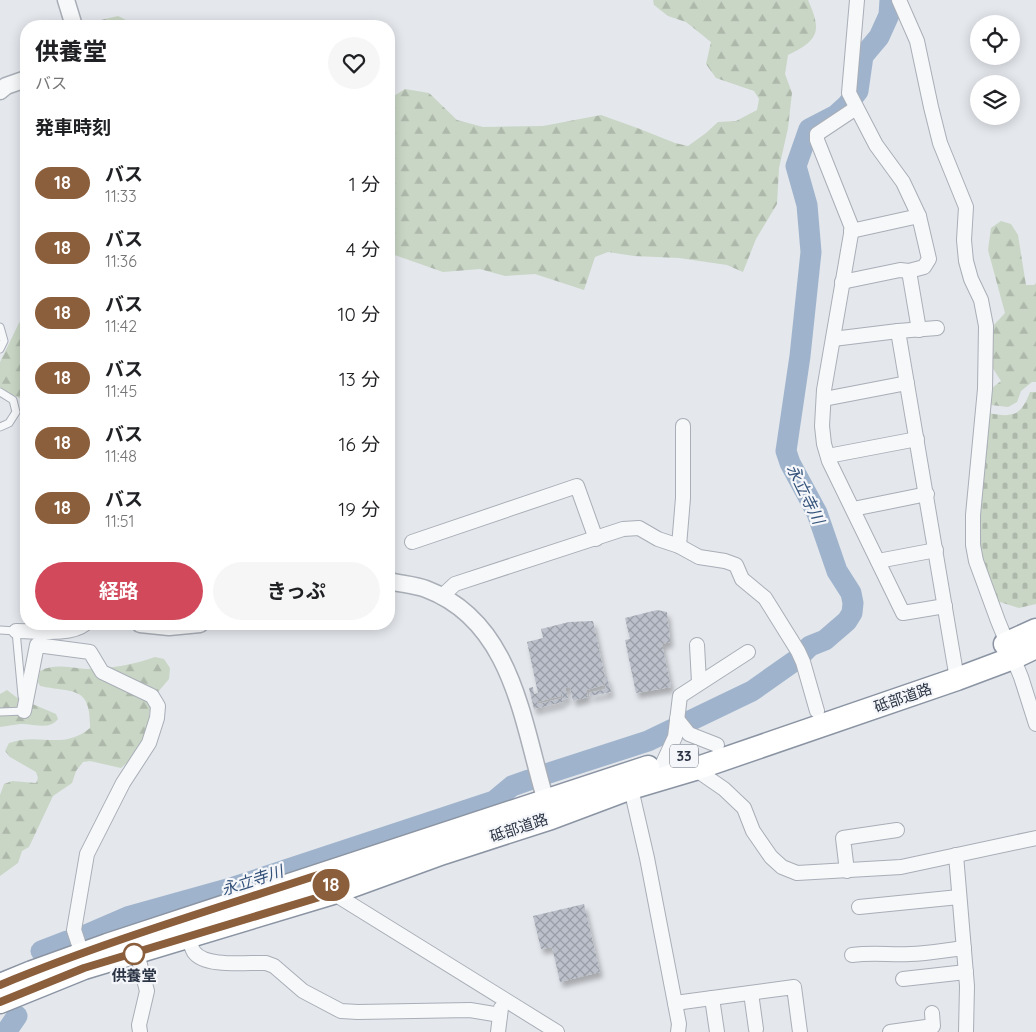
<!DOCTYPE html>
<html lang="ja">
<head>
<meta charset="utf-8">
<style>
  body { margin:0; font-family:Quicksand,"Noto Sans JP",sans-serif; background:#f6f6f6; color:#202124; height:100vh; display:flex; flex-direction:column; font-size:19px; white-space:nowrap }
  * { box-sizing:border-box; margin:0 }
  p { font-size:16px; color:#757577 }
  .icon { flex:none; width:28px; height:28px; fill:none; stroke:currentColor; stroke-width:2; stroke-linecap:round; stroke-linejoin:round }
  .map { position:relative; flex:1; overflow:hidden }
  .panel { position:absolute; left:20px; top:20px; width:375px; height:610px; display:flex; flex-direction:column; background:#fff; border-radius:20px; box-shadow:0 2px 12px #0003 }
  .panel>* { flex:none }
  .badge { padding:0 10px; border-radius:16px; font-size:18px; line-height:32px }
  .fabs { position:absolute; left:970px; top:15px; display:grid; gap:10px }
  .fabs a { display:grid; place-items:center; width:50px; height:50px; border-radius:50%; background:#fff; box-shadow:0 2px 12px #0003; font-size:25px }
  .map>.badge { position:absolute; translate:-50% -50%; box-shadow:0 0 0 2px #fff }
  h2 { padding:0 15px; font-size:19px; line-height:45px }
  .round { display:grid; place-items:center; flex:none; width:52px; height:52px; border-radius:26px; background:#f6f6f6 }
  .headline { display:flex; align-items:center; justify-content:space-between; height:85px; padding:0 15px }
  h1 { font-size:24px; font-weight:700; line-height:38px }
  .cta { display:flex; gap:10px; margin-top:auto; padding:10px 15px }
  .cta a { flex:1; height:58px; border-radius:30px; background:#d1495b; color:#fff; font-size:20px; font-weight:700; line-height:58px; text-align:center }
  .cta a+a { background:#f6f6f6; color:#202124 }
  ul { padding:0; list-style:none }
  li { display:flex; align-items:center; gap:15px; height:65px; padding:0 15px }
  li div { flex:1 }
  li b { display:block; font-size:19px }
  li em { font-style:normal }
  li .badge { min-width:55px; font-weight:700; text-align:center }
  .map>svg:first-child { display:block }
</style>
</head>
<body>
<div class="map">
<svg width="1036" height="1032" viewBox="0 0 1036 1032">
  <defs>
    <pattern id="forest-firs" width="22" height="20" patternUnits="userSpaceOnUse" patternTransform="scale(1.25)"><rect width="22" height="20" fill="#c9d6c5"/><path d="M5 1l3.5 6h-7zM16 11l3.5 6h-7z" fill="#adb8ab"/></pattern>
    <pattern id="cemetery-stones" width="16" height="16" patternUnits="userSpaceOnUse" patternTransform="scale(1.25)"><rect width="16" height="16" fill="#c9d6c5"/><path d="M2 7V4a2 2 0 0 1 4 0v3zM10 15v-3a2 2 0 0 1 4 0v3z" fill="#adb8ab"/></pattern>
    <pattern id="building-cross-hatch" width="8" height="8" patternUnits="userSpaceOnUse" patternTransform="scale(1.25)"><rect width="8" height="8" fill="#bbc0ca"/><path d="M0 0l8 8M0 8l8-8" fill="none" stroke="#989da6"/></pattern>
    <filter id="shadow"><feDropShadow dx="3" dy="5.5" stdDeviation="2.5" flood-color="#0004"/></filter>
  </defs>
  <rect width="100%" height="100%" fill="#e4e7ec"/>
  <g fill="url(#forest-firs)">
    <path d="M653 0H808C822 31 819 40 788 55L785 74 792 93 788 128 779 168 777 204 756 239 743 272 727 265 679 258 634 256 608 252 595 257 584 290 535 274 505 276 480 269 443 272 389 253V99L405 89 429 93 457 120 483 127 543 126 601 115 640 129 675 143 688 146 706 133 718 122 736 121 757 110 759 99 754 91 716 78 706 64 711 42 686 22 668 16 654 5Z"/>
    <polygon points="118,16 132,23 135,26 96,26 101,20"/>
    <polygon points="1001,221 1011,224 1018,235 1026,285 1034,285 1036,283 1036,382 1032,382 1021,391 1017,402 1008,407 991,405 992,388 1001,381 992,367 993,326 1005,313 988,250 991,228"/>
    <polygon points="26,315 26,393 22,399 6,392 0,387 0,362 19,323"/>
    <path d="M155 657 164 659 170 668 169 679 158 692 149 713V729L129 761 121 768 90 761 83 762 76 771 72 783 53 796 29 847 22 851 18 863 0 876V795L4 784 12 781 36 783 38 778 36 772 10 757 5 751 9 743C40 732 62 751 90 728 91 685 73 693 40 686L38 682 40 671C55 663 70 668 86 669 109 669 133 665 155 657Z"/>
    <path d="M7 690 16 697 56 714 58 719C49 731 33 723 20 724 13 725 7 726 0 727V694Z"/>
  </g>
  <path fill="url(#cemetery-stones)" d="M1030 392H1036V604L1019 608 994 600 976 546 987 413C1012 417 1020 418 1030 392Z"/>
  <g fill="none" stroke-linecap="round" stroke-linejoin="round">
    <g stroke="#9fb4cc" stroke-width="21">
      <polyline points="549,773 648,741 752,691 796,660 810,646 825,640 847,621 852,613 853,603 851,593 837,571 817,513 790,463 786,451 800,356 811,252 807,205 796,166 809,129 836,115 847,105 858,91 863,56 879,37 889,15 890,0"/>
      <polyline points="86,935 130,916 234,887 494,801 512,786 529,780"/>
      <polyline points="41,951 67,941"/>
      <polyline points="6,1032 17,1016"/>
    </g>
  </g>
  <g fill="url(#building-cross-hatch)" filter="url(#shadow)">
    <polygon points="657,610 667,612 670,642 662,644 671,687 636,693 625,640 630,639 625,618"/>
    <polygon points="593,621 605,677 607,677 611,692 590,696 589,693 606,689 604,679 603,679 604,685 586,690 588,697 573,701 570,687 565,688 568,698 563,700 561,689 561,696 537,702 538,704 562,698 563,702 534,709 529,688 533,687 534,694 538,693 527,642 543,638 541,629 569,622"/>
    <polygon points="584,904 600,972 560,982 552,947 541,949 533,916"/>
  </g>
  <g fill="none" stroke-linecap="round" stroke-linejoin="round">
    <g stroke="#a9aeb7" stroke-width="9">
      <g id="service">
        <polyline points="0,327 4,341 0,349"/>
        <polyline points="0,392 13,400 16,412 9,423 0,427"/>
        <polyline points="0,630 16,631 22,696"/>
        <polyline points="0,712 24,711 24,709"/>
      </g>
    </g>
    <g stroke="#a9aeb7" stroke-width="16">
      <g id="minor">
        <polyline points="899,0 917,41 931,107 940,143 966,207 964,240 966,261 971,279 981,300 986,326 985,389 973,515 973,545 976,561 998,621 1021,677 1036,724"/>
        <polyline points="856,108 817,134 817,140 852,228 824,390 822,426 824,444 829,461 903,613 945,606"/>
        <polyline points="851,231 919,216"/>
        <polyline points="909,271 919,330"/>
        <polyline points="842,282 900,270 909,271 924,267 929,259 919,216 903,182 876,145 849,93 857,0"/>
        <polyline points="898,331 957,679"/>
        <polyline points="833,339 898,331 937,328"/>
        <polyline points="824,399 907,383"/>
        <polyline points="828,456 917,439"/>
        <polyline points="853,509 927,494"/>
        <polyline points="412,542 577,486 596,539"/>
        <polyline points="679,546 683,498 683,426"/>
        <polyline points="878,561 936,550"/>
        <polyline points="441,597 455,584 623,529 639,528 658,539 679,546 699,557 725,561 736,565 742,579 765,598 798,651 803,662 817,711"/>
        <path d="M16 631C36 631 70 636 85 624"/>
        <polyline points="697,645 699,682"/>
        <polyline points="24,711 37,645 90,652 102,672 152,696 158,706 157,718 149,743 123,783 87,854 74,930 82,954"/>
        <polyline points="677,719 689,734 717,745"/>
        <polyline points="691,754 695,769 724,789 744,808 753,831 771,857 782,867 797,873 901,867 1036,838"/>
        <polyline points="663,763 675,737 680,696 748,652"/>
        <polyline points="629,780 647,858 679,1024 678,1032"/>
        <polyline points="956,855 967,986 966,1032"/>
        <polyline points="847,871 843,838 897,830"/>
        <polyline points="332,890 333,893 557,1032"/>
        <polyline points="859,907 959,897"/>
        <path d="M187 930C189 937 190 946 194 952 205 968 249 962 266 963L274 966 303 991 341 1011 358 1012 470 1010 500 1015"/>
        <polyline points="137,953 147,991 139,1025 140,1032"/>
        <path d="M852 955C874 952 889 955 910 954 928 954 946 950 964 948"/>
        <polyline points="903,979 966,972"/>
        <polyline points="751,993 756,1029"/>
        <polyline points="712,998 717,1032"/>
        <polyline points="675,1003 794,987 800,1032"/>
        <polyline points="498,1032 501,1008"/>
        <polyline points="890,1032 933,1026 932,1013"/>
      </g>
    </g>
    <g stroke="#a9aeb7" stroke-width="19">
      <g id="tertiary">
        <polyline points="66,0 74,26"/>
        <polyline points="0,91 6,86 26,79"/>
        <path d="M389 581C401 584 415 585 426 589 517 623 523 732 549 811"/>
        <polyline points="140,624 169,627 200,624"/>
      </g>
    </g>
    <g stroke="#8b94a3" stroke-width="25">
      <g id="trunk">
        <polyline points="1005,644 1036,630"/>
        <polyline points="0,985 32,972 107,945 648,767"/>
        <polyline points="0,1002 84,968 333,893 443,853 551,818 631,788 695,769 957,679 1013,658 1036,647"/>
      </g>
    </g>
    <use href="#service" stroke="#f7f8fa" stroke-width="7"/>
    <use href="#minor" stroke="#f7f8fa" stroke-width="14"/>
    <use href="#tertiary" stroke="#f7f8fa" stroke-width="16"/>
    <use href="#trunk" stroke="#fff" stroke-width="22"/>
  </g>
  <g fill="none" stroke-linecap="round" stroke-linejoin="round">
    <g stroke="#fff" stroke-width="11">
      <path id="line" d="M0 985C106 941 218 908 327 872L333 893 84 968 0 1002"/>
    </g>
    <use href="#line" stroke="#8b5e3c" stroke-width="8"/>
  </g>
  <circle fill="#fff" stroke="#8b5e3c" stroke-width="2.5" cx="134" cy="954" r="10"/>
  <g text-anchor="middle" stroke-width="4.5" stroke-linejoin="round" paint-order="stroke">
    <rect fill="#f4f6f9" stroke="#676e7b" stroke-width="1" x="670" y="744.5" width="28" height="23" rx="4"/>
    <g font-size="14" font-weight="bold" fill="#2b3445">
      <text x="684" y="761">33</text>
    </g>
    <g font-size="15" fill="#2b3445" stroke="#f4f6f9">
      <text transform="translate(903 698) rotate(-19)" y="5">砥部道路</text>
      <text transform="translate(519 828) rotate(-18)" y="5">砥部道路</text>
    </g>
    <g font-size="15" font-weight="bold" fill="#2b3445" stroke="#f4f6f9">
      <text x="134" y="981">供養堂</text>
    </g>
    <g font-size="16" font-style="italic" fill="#34527a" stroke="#f4f6f9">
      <text transform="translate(806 494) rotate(64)" y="6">永立寺川</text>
      <text transform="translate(252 880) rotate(-18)" y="6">永立寺川</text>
    </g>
  </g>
</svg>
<div class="fabs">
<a><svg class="icon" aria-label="locate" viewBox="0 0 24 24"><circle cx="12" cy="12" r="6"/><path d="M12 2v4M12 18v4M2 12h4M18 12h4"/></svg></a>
<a><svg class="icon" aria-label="layers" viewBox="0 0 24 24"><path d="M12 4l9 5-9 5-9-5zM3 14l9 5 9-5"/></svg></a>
</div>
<b class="badge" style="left:331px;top:885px;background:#8b5e3c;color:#fff">18</b>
<section class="panel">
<div class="headline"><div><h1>供養堂</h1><p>バス</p></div><a class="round"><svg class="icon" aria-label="heart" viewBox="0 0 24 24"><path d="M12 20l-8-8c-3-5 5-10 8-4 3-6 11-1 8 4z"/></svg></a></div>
<h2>発車時刻</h2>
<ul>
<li><span class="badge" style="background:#8b5e3c;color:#fff">18</span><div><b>バス</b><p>11:33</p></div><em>1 分</em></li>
<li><span class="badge" style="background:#8b5e3c;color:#fff">18</span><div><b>バス</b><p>11:36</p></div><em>4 分</em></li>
<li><span class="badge" style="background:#8b5e3c;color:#fff">18</span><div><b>バス</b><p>11:42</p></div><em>10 分</em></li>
<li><span class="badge" style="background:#8b5e3c;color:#fff">18</span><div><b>バス</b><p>11:45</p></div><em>13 分</em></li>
<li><span class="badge" style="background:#8b5e3c;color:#fff">18</span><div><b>バス</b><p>11:48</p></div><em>16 分</em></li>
<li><span class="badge" style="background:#8b5e3c;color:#fff">18</span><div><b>バス</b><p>11:51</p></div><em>19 分</em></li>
</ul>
<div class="cta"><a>経路</a><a>きっぷ</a></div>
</section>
</div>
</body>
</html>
